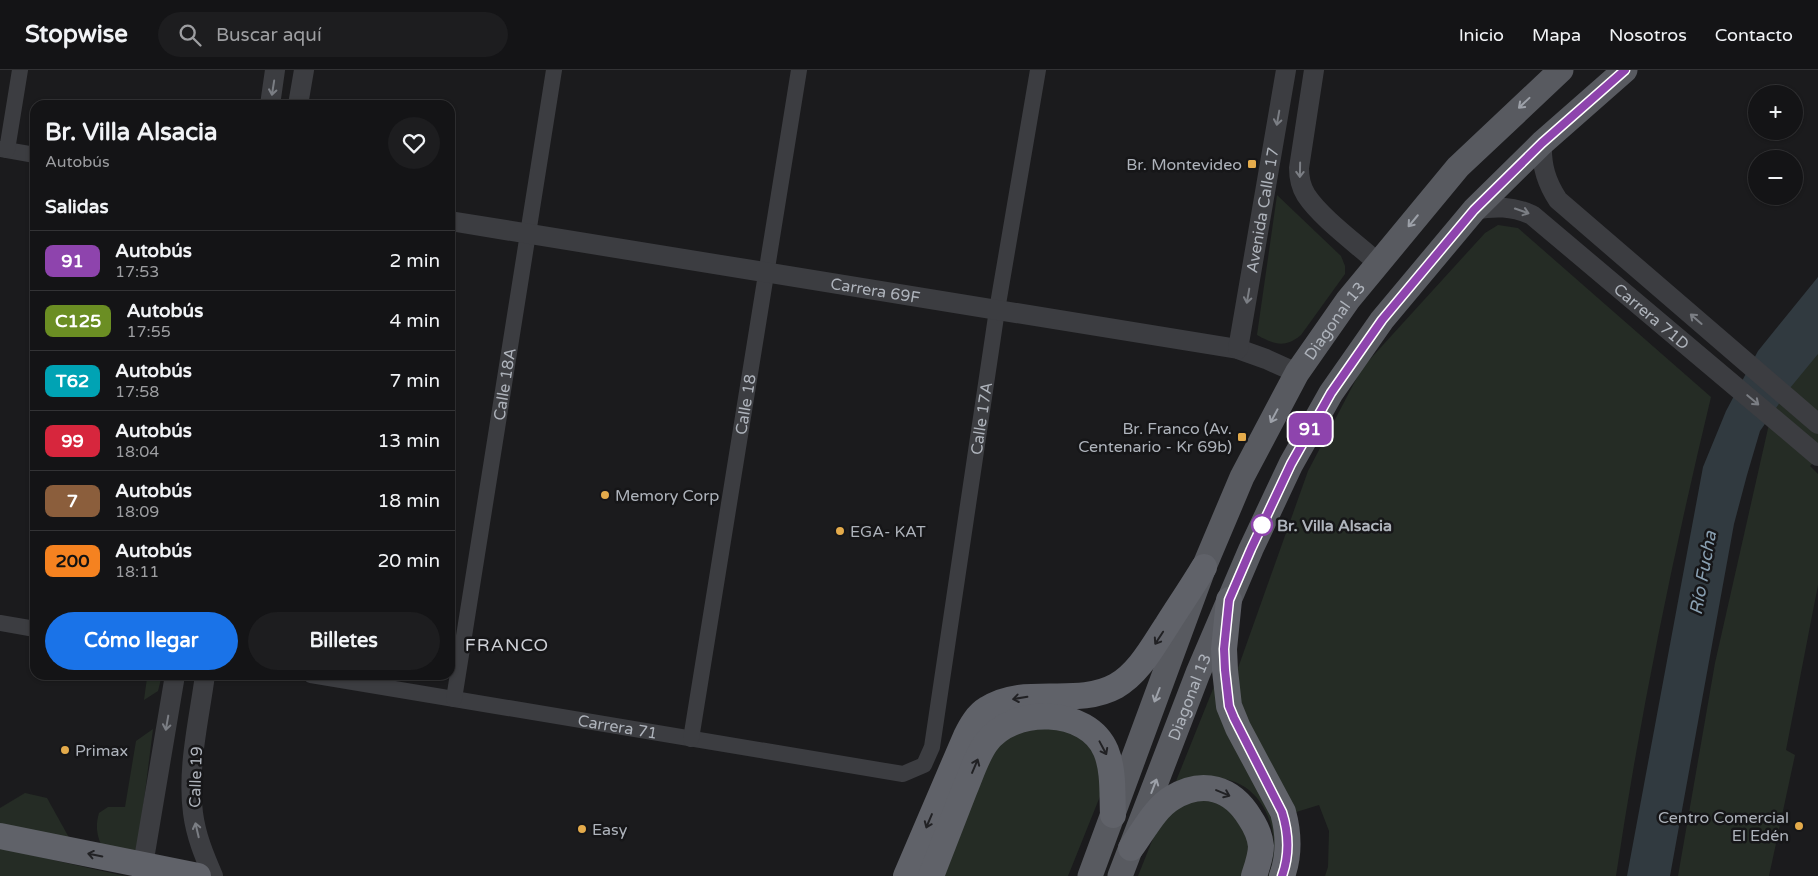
<!DOCTYPE html>
<html lang="es">
<head>
<meta charset="utf-8">
<style>
  body { margin:0; font-family:"Varela Round",sans-serif; background:#1d1d1f; color:#f1f3f6; height:100vh; display:flex; flex-direction:column; font-size:19px; white-space:nowrap }
  * { box-sizing:border-box; margin:0 }
  p { font-size:16px; color:#9d9ea1 }
  .icon { flex:none; width:28px; height:28px; fill:none; stroke:currentColor; stroke-width:2; stroke-linecap:round; stroke-linejoin:round }
  .map { position:relative; flex:1; overflow:hidden }
  .side { position:absolute; left:30px; top:30px; width:425px; height:580px; display:flex; flex-direction:column; background:#141416; border-radius:15px; box-shadow:0 1px 4px #0004,0 0 0 1px #333335 }
  .side>* { flex:none }
  .badge { padding:0 10px; border-radius:8px; font-size:18px; line-height:32px }
  .tools { position:absolute; left:1748px; top:15px; display:grid; gap:10px }
  .tools a { display:grid; place-items:center; width:55px; height:55px; border-radius:50%; background:#141416; box-shadow:0 1px 4px #0004,0 0 0 1px #333335; font-size:25px }
  .map>.badge { position:absolute; translate:-50% -50%; box-shadow:0 0 0 2px #fff }
  h2 { padding:0 15px; font-size:19px; line-height:45px }
  .round { display:grid; place-items:center; flex:none; width:52px; height:52px; border-radius:26px; background:#1d1d1f }
  .overview { display:flex; align-items:center; justify-content:space-between; height:85px; padding:0 15px }
  h1 { font-size:24px; font-weight:700; line-height:38px }
  .action { display:flex; gap:10px; margin-top:auto; padding:10px 15px }
  .action a { flex:1; height:58px; border-radius:30px; background:#1a73e8; color:#fff; font-size:20px; font-weight:700; line-height:58px; text-align:center }
  .action a+a { background:#1d1d1f; color:#f1f3f6 }
  ul { padding:0; list-style:none }
  li { display:flex; align-items:center; gap:15px; height:60px; padding:0 15px; border-top:1px solid #333335 }
  li div { flex:1 }
  li b { display:block; font-size:19px }
  li em { font-style:normal }
  li .badge { min-width:55px; font-weight:700; text-align:center }
  header { display:flex; align-items:center; gap:30px; box-sizing:border-box; height:70px; padding:0 25px; background:#141416; border-bottom:1px solid #333335 }
  header strong { font-size:24px }
  nav { display:flex; gap:28px; margin-inline-start:auto; font-size:18px }
  .search { width:350px; height:45px; background:#1d1d1f; display:flex; align-items:center; gap:12px; box-sizing:border-box; padding:0 18px; border-radius:28px; color:#9d9ea1; font-size:19px }
  .map>svg:first-child { display:block }
</style>
</head>
<body>
<header>
<strong>Stopwise</strong>
<div class="search"><svg class="icon" aria-label="search" viewBox="0 0 24 24"><circle cx="10" cy="10" r="6"/><path d="M15 15l6 6"/></svg>Buscar aquí</div>
<nav><a>Inicio</a><a>Mapa</a><a>Nosotros</a><a>Contacto</a></nav>
</header>
<div class="map">
<svg width="1818" height="806" viewBox="0 0 1818 806">
  <rect width="100%" height="100%" fill="#1b1b1d"/>
  <g fill="#252c25">
    <path d="M1277 125 1341 186 1345 196V204L1301 265C1284 279 1274 274 1257 265Z"/>
    <path d="M1498 155 1518 158 1711 327C1673 485 1640 645 1616 806H1325L1328 797 1329 761 1319 735 1293 743 1250 656 1240 632 1238 598 1308 401 1362 298 1485 163Z"/>
    <polygon points="1818,274 1818,388 1810,396 1818,404 1818,515 1786,680 1795,685 1769,806 1678,806 1715,593 1776,323"/>
    <polygon points="127,605 162,605 158,621 144,630 147,608"/>
    <path d="M1217 609C1220 628 1224 647 1232 665 1251 707 1296 757 1275 806H1268C1285 766 1264 709 1215 708 1200 708 1185 714 1172 721Z"/>
    <polygon points="1041,654 1076,663 1091,678 1103,697 1103,719 1068,806 939,806 989,686 1002,670"/>
    <path d="M153 659 137 786 103 779C97 766 95 757 99 743L108 737H125L136 671Z"/>
    <polygon points="25,723 47,728 72,773 0,759 0,738"/>
    <polygon points="1207,727 1229,733 1252,768 1247,806 1138,806 1158,756 1172,738"/>
    <polygon points="0,778 120,805 127,806 0,806"/>
  </g>
  <polygon fill="#313a40" points="1818,207 1818,284 1790,318 1760,361 1747,405 1734,454 1670,806 1627,806 1703,397 1726,341 1758,281"/>
  <g fill="none" stroke-linecap="round" stroke-linejoin="round">
    <g stroke="#3c3d41" stroke-width="16">
      <polyline points="0,79 35,85"/>
      <polyline points="7,80 20,0"/>
      <polyline points="0,553 35,559"/>
      <path id="s1" d="M311 605 903 704 924 695 932 677 997 240 1038 0"/>
      <path id="s2" d="M454 629 554 0"/>
      <path id="s3" d="M691 669 799 0"/>
    </g>
    <g stroke="#3c3d41" stroke-width="20">
      <path d="M1314 0 1299 98C1299 108 1301 117 1306 125 1321 148 1357 174 1378 193"/>
      <polyline points="270,35 275,0"/>
      <polyline points="298,35 304,0"/>
      <path d="M1542 73C1541 95 1546 112 1558 130L1818 354"/>
      <path id="s4" d="M1474 140C1495 136 1512 136 1532 145L1818 386"/>
      <path id="s5" d="M450 151 1238 279 1266 289 1297 303"/>
      <path id="s6" d="M1238 279 1286 0"/>
      <path d="M205 605C199 650 187 698 193 743 196 766 204 785 213 806"/>
      <polyline points="143,795 175,605"/>
    </g>
    <g stroke="#585a60" stroke-width="25">
      <path id="s7" d="M1090 806 1204 497 1242 407 1297 303 1348 230 1458 97 1561 0"/>
      <path id="s8" d="M1120 806 1198 603 1251 479 1291 394 1331 323 1382 250 1474 140 1542 73 1625 0"/>
    </g>
    <g stroke="#606269" stroke-width="26">
      <path d="M1229 530 1224 579 1225 600 1229 636 1238 658 1283 742C1289 764 1290 784 1282 806"/>
      <polyline points="0,766 198,806"/>
      <path d="M1131 778C1143 762 1155 738 1172 728 1203 709 1232 718 1250 748 1256 757 1260 766 1261 776 1261 786 1257 797 1254 806"/>
      <path d="M906 806 966 666C971 656 977 645 987 639 1026 614 1076 638 1116 616 1139 603 1153 576 1167 555 1179 536 1192 517 1204 497"/>
      <path d="M931 806C942 778 953 749 964 721 971 705 976 687 986 673 1012 636 1088 637 1106 681 1114 701 1112 724 1113 745"/>
    </g>
  </g>
  <defs><path id="oneway-shaft" d="M-6 0H5M1.5-3L5.5 0L1.5 3" fill="none" stroke-width="1.6" stroke-linecap="round" stroke-linejoin="round" transform="scale(1.25)"/></defs>
  <g stroke="#7b7e84">
    <use href="#oneway-shaft" transform="translate(273 18) rotate(99)"/>
    <use href="#oneway-shaft" transform="translate(1278 48) rotate(100)"/>
    <use href="#oneway-shaft" transform="translate(1300 100) rotate(91)"/>
    <use href="#oneway-shaft" transform="translate(1522 141) rotate(19)"/>
    <use href="#oneway-shaft" transform="translate(1248 226) rotate(100)"/>
    <use href="#oneway-shaft" transform="translate(1696 249) rotate(-139)"/>
    <use href="#oneway-shaft" transform="translate(1753 330) rotate(40)"/>
    <use href="#oneway-shaft" transform="translate(167 653) rotate(100)"/>
    <use href="#oneway-shaft" transform="translate(197 760) rotate(-103)"/>
  </g>
  <g stroke="#9da1a9">
    <use href="#oneway-shaft" transform="translate(1524 33) rotate(137)"/>
    <use href="#oneway-shaft" transform="translate(1413 151) rotate(130)"/>
    <use href="#oneway-shaft" transform="translate(1274 346) rotate(118)"/>
    <use href="#oneway-shaft" transform="translate(1157 625) rotate(111)"/>
    <use href="#oneway-shaft" transform="translate(1154 716) rotate(-69)"/>
  </g>
  <g stroke="#212124">
    <use href="#oneway-shaft" transform="translate(1159 568) rotate(123)"/>
    <use href="#oneway-shaft" transform="translate(1020 628) rotate(171)"/>
    <use href="#oneway-shaft" transform="translate(1103 678) rotate(62)"/>
    <use href="#oneway-shaft" transform="translate(975 696) rotate(-67)"/>
    <use href="#oneway-shaft" transform="translate(1223 723) rotate(23)"/>
    <use href="#oneway-shaft" transform="translate(929 751) rotate(113)"/>
    <use href="#oneway-shaft" transform="translate(95 785) rotate(-169)"/>
  </g>
  <g fill="none" stroke-linecap="round" stroke-linejoin="round">
    <g stroke="#fff" stroke-width="11">
      <path id="line" d="M1282 806C1290 784 1289 764 1282 742L1234 648 1229 636 1225 600 1224 579 1229 530 1251 479 1291 394 1331 323 1382 250 1474 140 1542 73 1625 0"/>
    </g>
    <use href="#line" stroke="#8e44ad" stroke-width="8"/>
  </g>
  <g fill="#e4ab4b" stroke="#161618" stroke-width="2">
    <rect x="1247" y="89" width="10" height="10" rx="2.5"/>
    <rect x="1237" y="362" width="10" height="10" rx="2.5"/>
    <circle cx="605" cy="425" r="5"/>
    <circle cx="840" cy="461" r="5"/>
    <circle cx="65" cy="680" r="5"/>
    <circle cx="1799" cy="756" r="5"/>
    <circle cx="582" cy="759" r="5"/>
  </g>
  <circle fill="#fff" stroke="#8e44ad" stroke-width="2.5" cx="1262" cy="455" r="10"/>
  <g text-anchor="middle" stroke-width="5" stroke-linejoin="round" paint-order="stroke">
    <g font-size="16" fill="#aeb3bb" stroke="#161618" text-anchor="start">
      <text x="1242" y="100" text-anchor="end">Br. Montevideo</text>
      <text x="1232" y="364" text-anchor="end">Br. Franco (Av.<tspan x="1232" dy="18">Centenario - Kr 69b)</tspan></text>
      <text x="615" y="431">Memory Corp</text>
      <text x="850" y="467">EGA- KAT</text>
      <text x="75" y="686">Primax</text>
      <text x="1789" y="753" text-anchor="end">Centro Comercial<tspan x="1789" dy="18">El Edén</tspan></text>
      <text x="592" y="765">Easy</text>
    </g>
    <g font-size="16" fill="#aeb3bb" stroke="#161618">
      <text dy="6" stroke="none"><textPath href="#s6" startOffset="141">Avenida Calle 17</textPath></text>
      <text dy="6" stroke="none"><textPath href="#s5" startOffset="431">Carrera 69F</textPath></text>
      <text dy="6" stroke="none"><textPath href="#s4" startOffset="216">Carrera 71D</textPath></text>
      <text dy="6" stroke="none"><textPath href="#s7" startOffset="609">Diagonal 13</textPath></text>
      <text dy="6" stroke="none"><textPath href="#s2" startOffset="319">Calle 18A</textPath></text>
      <text dy="6" stroke="none"><textPath href="#s3" startOffset="339">Calle 18</textPath></text>
      <text dy="6" stroke="none"><textPath href="#s1" startOffset="975">Calle 17A</textPath></text>
      <text dy="6" stroke="none"><textPath href="#s8" startOffset="192">Diagonal 13</textPath></text>
      <text dy="6" stroke="none"><textPath href="#s1" startOffset="311">Carrera 71</textPath></text>
      <text transform="translate(195 707) rotate(-88)" y="6">Calle 19</text>
    </g>
    <g font-size="16" font-weight="bold" fill="#aeb3bb" stroke="#161618" text-anchor="start">
      <text x="1277" y="461">Br. Villa Alsacia</text>
    </g>
    <g font-size="18" font-style="italic" fill="#89a0b2" stroke="#161618">
      <text transform="translate(1703 503) rotate(-80)" y="6">Río Fucha</text>
    </g>
    <g font-size="18" letter-spacing="1" fill="#cfd1d7" stroke="#161618">
      <text x="507" y="581">FRANCO</text>
    </g>
  </g>
</svg>
<div class="tools">
<a>+</a>
<a>−</a>
</div>
<b class="badge" style="left:1310px;top:359px;background:#8e44ad;color:#fff">91</b>
<section class="side">
<div class="overview"><div><h1>Br. Villa Alsacia</h1><p>Autobús</p></div><a class="round"><svg class="icon" aria-label="heart" viewBox="0 0 24 24"><path d="M12 20l-8-8c-3-5 5-10 8-4 3-6 11-1 8 4z"/></svg></a></div>
<h2>Salidas</h2>
<ul>
<li><span class="badge" style="background:#8e44ad;color:#fff">91</span><div><b>Autobús</b><p>17:53</p></div><em>2 min</em></li>
<li><span class="badge" style="background:#6b8e23;color:#fff">C125</span><div><b>Autobús</b><p>17:55</p></div><em>4 min</em></li>
<li><span class="badge" style="background:#00a3b4;color:#fff">T62</span><div><b>Autobús</b><p>17:58</p></div><em>7 min</em></li>
<li><span class="badge" style="background:#d7263d;color:#fff">99</span><div><b>Autobús</b><p>18:04</p></div><em>13 min</em></li>
<li><span class="badge" style="background:#8b5e3c;color:#fff">7</span><div><b>Autobús</b><p>18:09</p></div><em>18 min</em></li>
<li><span class="badge" style="background:#f58220;color:#111">200</span><div><b>Autobús</b><p>18:11</p></div><em>20 min</em></li>
</ul>
<div class="action"><a>Cómo llegar</a><a>Billetes</a></div>
</section>
</div>
</body>
</html>
